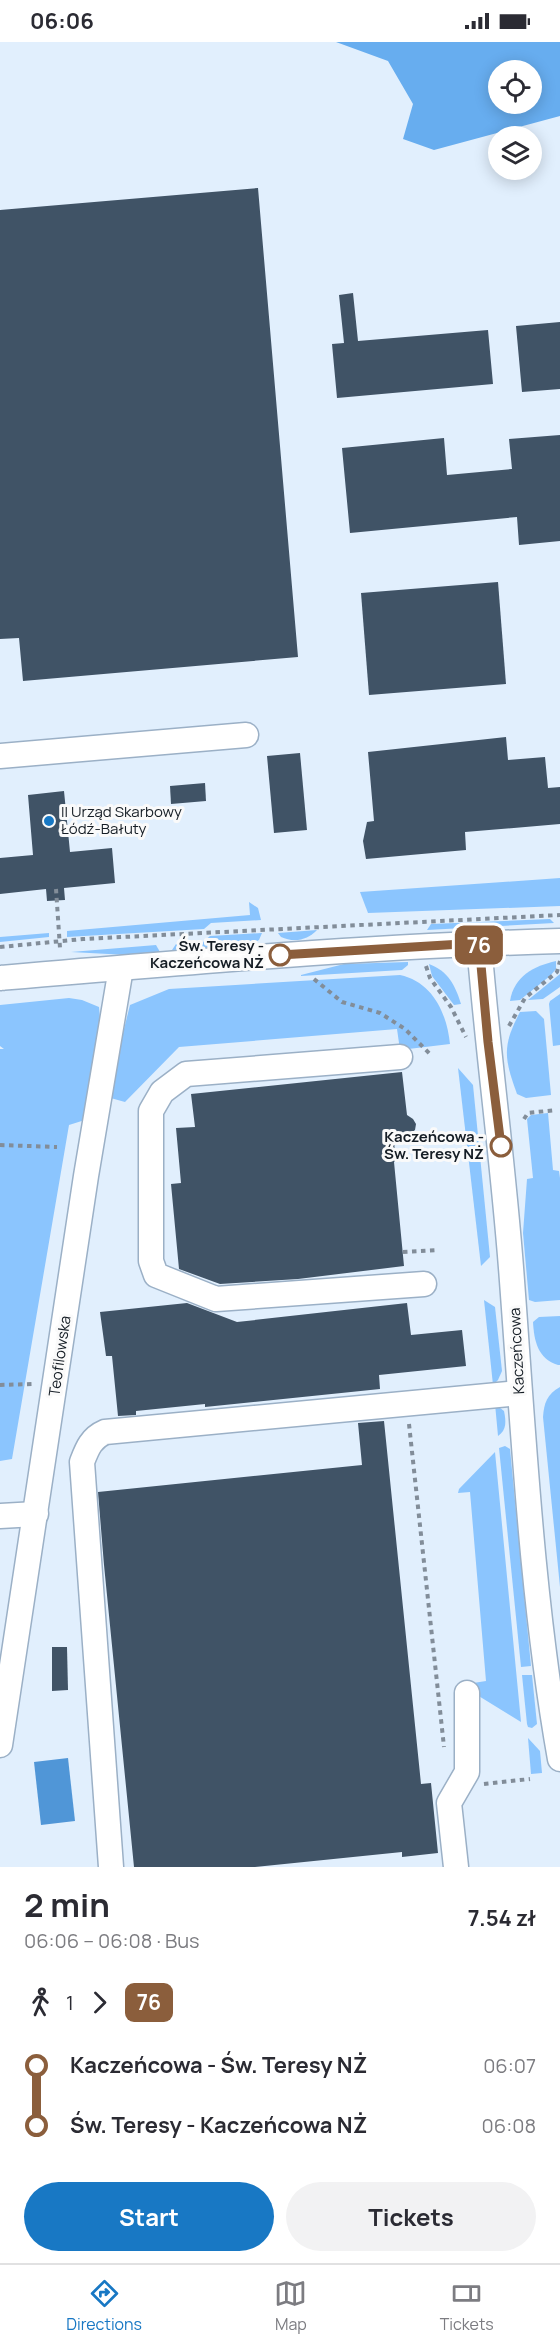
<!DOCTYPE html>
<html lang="en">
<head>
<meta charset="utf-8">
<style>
  body { margin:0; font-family:Manrope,sans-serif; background:#f2f2f3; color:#2b2b33; height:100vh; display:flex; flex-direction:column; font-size:22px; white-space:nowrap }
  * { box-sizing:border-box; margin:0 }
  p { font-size:20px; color:#7c7c81 }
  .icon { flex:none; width:33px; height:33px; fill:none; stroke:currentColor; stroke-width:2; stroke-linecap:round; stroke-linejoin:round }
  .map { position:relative; height:1825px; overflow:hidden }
  .details { display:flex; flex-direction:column; background:#fff; flex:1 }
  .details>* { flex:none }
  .badge { padding:0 12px; border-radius:9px; font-size:21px; line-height:39px }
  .tools { position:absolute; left:488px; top:18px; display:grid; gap:12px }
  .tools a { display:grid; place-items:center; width:54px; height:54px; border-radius:50%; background:#fff; box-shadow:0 3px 15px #0003; font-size:30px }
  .map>.badge { position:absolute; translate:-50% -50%; box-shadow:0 0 0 3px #fff }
  .legs { display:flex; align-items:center; gap:9px; height:66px; padding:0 24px; font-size:20px }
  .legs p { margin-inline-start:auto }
  .headline { display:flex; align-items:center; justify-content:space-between; height:102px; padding:0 24px }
  h1 { font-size:33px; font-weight:700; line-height:45px }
  .button { display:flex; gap:12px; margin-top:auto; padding:12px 24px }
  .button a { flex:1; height:69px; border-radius:36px; background:#1878c4; color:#fff; font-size:24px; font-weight:700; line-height:69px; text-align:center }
  .button a+a { background:#f2f2f3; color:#2b2b33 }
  ul { padding:0 24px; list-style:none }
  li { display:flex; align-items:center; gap:21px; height:60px; font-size:22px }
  li i { display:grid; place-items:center; width:9px; height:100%; margin:0 8px; background:currentColor }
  li i::after { content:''; width:15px; height:15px; margin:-8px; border:4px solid; border-radius:50%; background:#fff }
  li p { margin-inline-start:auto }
  li:first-child i { background:linear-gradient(#0000 50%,currentColor 0) }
  li:last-child i { background:linear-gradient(currentColor 50%,#0000 0) }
  .status { display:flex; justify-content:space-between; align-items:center; height:42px; padding:0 30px; background:#fff; direction:ltr }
  .status svg { height:16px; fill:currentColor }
  .tabs { display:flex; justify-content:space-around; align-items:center; height:84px; border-top:2px solid #e1e1e2; background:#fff; font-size:16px; color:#7c7c81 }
  .tabs a { display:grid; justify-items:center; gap:3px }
  .tabs .active { color:#1878c4 }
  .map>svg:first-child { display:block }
</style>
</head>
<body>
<div class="status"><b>06:06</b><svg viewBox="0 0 49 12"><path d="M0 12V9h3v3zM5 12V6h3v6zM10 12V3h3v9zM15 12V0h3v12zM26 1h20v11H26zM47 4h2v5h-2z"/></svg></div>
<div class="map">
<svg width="560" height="1825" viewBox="0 0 560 1825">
  <rect width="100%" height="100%" fill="#e1effd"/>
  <g fill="#8bc5fe">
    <polygon points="560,836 560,864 368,871 360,850"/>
    <polygon points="249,860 258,866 261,878 211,881 204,887 67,895 67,889 250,873"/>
    <polygon points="550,877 554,881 427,888 431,882"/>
    <path d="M317 888C308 898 294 901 281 895L278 891Z"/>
    <polygon points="49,891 49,895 0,900 0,895"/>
    <polygon points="262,891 259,898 252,902 172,908 176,902 202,901 210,894"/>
    <polygon points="156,903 160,910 127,913 71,910"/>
    <path d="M556 919V927L550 934 520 958 510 959C514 934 534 924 556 919Z"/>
    <polygon points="408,920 408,923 402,928 301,934 301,933 344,922"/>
    <path d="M429 922C448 929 455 943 461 962L454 963 432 934Z"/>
    <polygon points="560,932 560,945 543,957 528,958"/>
    <path d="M400 933C433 940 447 972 450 1002L400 1008 397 987 179 1005 125 1060 107 1055 130 963 169 947Z"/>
    <polygon points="560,952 560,1003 553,1004 549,962 550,959"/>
    <polygon points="69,956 82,958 99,965 102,998 88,1077 69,1083 12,1417 0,1419 0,1007 4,1007 0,1004 0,963"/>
    <path d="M536 969 544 977 551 1053 526 1056 517 1052C504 1016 502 1004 520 970Z"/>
    <polygon points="458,1026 473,1043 490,1215 481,1224"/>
    <polygon points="548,1071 553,1128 559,1129 560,1136 560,1258 535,1260 529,1258 523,1191 527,1137 533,1136 527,1077 531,1073"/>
    <polygon points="484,1258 495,1265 502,1329 498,1338 493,1343"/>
    <path d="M560 1274V1323H558C538 1317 534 1299 533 1280L539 1275Z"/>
    <path d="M560 1345V1545L543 1375C544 1361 547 1352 560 1345Z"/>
    <path d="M495 1362 504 1369C506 1379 507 1388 498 1394Z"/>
    <polygon points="505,1404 510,1407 531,1624 521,1625 499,1406"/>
    <polygon points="495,1410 521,1680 469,1648 467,1642 486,1639 470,1450 458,1451 459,1447"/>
    <polygon points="522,1633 532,1633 537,1682 532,1686 528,1685 527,1682"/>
    <polygon points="528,1696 540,1709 542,1731 531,1732"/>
  </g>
  <path fill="#67adef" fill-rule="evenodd" d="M336 0H560V74L434 108 403 97 413 62 388 19ZM498 28H531V62H498Z"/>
  <polygon fill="#5096d7" points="68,1716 75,1779 41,1783 34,1720"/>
  <g fill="#405366">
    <polygon points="258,146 298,615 23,639 19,596 0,597 0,168"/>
    <polygon points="353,251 358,299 488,288 493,342 337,356 332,302 344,301 339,253"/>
    <polygon points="560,280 560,347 522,350 516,284"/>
    <polygon points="560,393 560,499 519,503 517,475 350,491 342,406 444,396 447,433 512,427 509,397"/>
    <polygon points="498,540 506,642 369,653 361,551"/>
    <polygon points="506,695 508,718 545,715 548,746 560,745 560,782 465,790 466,808 366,817 363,799 367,780 374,779 368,710"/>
    <polygon points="300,711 307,788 274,791 267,714"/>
    <polygon points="205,741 206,759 171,762 170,744"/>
    <polygon points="64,749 70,810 112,806 115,841 64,846 65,858 47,859 46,847 0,852 0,816 33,813 28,753"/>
    <polygon points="402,1030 407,1073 413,1077 416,1082 415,1088 410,1092 394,1093 395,1119 394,1120 404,1224 298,1237 220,1242 179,1227 171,1142 181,1141 176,1086 195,1085 191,1052"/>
    <polygon points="187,1261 237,1280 407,1261 411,1293 462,1288 466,1324 379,1333 380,1347 205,1365 205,1362 136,1369 136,1373 118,1374 112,1314 106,1314 100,1270"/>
    <polygon points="384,1379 421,1742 431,1741 438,1811 402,1815 402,1810 255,1825 134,1825 104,1523 98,1450 362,1423 358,1381"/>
    <polygon points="52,1605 67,1605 68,1648 52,1649"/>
  </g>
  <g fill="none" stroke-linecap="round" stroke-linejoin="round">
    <g stroke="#9bb0c6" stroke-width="27">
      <g id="minor">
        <polyline points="0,714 246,693"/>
        <path d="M479 901C488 1014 504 1126 512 1239 524 1399 532 1559 560 1717"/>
        <path d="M0 936C187 920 373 904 560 899"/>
        <polyline points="400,1015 186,1032 162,1050 151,1069 151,1219 156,1233 216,1257 424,1242"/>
        <polyline points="0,1474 36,1472"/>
        <polyline points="0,1703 86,1134 121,926"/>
        <path d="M111 1825 82 1420C87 1407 91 1396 105 1390L519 1351"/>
        <polyline points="456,1825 449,1761 467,1730 467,1651"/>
      </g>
    </g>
    <g stroke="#828d99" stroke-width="4" stroke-dasharray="4.5 4.5" stroke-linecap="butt">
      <polyline points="56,847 60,906"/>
      <polyline points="0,905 83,897 560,873"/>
      <polyline points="426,924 430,936 451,965 466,995"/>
      <polyline points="314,937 342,960 380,971 405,987 431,1013"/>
      <polyline points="509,984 525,956 557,930 560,919"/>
      <polyline points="524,1077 528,1071 556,1068"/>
      <polyline points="0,1103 57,1105"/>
      <polyline points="403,1210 438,1208"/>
      <polyline points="0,1343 34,1342"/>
      <polyline points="409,1382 444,1705"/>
      <polyline points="484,1742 530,1737"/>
    </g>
    <use href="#minor" stroke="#fff" stroke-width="24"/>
  </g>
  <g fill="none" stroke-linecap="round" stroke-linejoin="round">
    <g stroke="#fff" stroke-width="14">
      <polyline id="line-1" points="280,913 479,901 488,1000 501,1104"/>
    </g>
    <use href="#line-1" stroke="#8b5e3c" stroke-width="9"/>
  </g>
  <circle fill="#1878c4" stroke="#fafafa" stroke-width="2" cx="49" cy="779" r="6"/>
  <g fill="#fff" stroke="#8b5e3c" stroke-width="3">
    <circle cx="280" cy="913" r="10"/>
    <circle cx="501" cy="1104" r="10"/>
  </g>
  <g text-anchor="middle" stroke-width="6" stroke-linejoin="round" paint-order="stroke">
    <g font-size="15" fill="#151d25" stroke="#fafafa" text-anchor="start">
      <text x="61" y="775">II Urząd Skarbowy<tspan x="61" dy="17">Łódź-Bałuty</tspan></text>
    </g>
    <g font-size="15" font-weight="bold" fill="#151d25" stroke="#fafafa" text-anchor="end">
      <text x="264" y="909">Św. Teresy -<tspan x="264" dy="17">Kaczeńcowa NŻ</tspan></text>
      <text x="484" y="1100">Kaczeńcowa -<tspan x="484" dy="17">Św. Teresy NŻ</tspan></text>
    </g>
    <g font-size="15" fill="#151d25" stroke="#fafafa">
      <text transform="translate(517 1309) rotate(-93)" y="5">Kaczeńcowa</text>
      <text transform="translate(60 1314) rotate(-82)" y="5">Teofilowska</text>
    </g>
  </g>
</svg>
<div class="tools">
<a><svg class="icon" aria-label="locate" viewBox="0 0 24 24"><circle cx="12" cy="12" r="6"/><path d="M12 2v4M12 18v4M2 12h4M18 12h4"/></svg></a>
<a><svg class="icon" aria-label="layers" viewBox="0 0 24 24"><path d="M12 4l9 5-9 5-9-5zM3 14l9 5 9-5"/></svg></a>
</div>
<b class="badge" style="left:479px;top:903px;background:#8b5e3c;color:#fff">76</b>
</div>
<section class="details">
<div class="headline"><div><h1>2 min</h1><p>06:06 – 06:08 · Bus</p></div><b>7.54 zł</b></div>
<div class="legs"><svg class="icon" aria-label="walk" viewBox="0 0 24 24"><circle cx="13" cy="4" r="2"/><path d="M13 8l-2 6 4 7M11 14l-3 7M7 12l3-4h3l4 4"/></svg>1<svg class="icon" aria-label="forward" viewBox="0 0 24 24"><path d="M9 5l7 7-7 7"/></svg><b class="badge" style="background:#8b5e3c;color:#fff">76</b></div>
<ul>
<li><i style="color:#8b5e3c"></i><b>Kaczeńcowa - Św. Teresy NŻ</b><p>06:07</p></li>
<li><i style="color:#8b5e3c"></i><b>Św. Teresy - Kaczeńcowa NŻ</b><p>06:08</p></li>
</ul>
<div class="button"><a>Start</a><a>Tickets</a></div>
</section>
<nav class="tabs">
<a class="active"><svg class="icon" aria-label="directions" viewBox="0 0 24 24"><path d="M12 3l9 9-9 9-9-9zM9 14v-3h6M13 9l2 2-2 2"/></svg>Directions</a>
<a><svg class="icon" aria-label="map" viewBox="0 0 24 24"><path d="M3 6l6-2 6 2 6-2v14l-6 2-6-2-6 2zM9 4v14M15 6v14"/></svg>Map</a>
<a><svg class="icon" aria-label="tickets" viewBox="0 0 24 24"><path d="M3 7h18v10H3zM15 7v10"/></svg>Tickets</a>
</nav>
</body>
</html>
